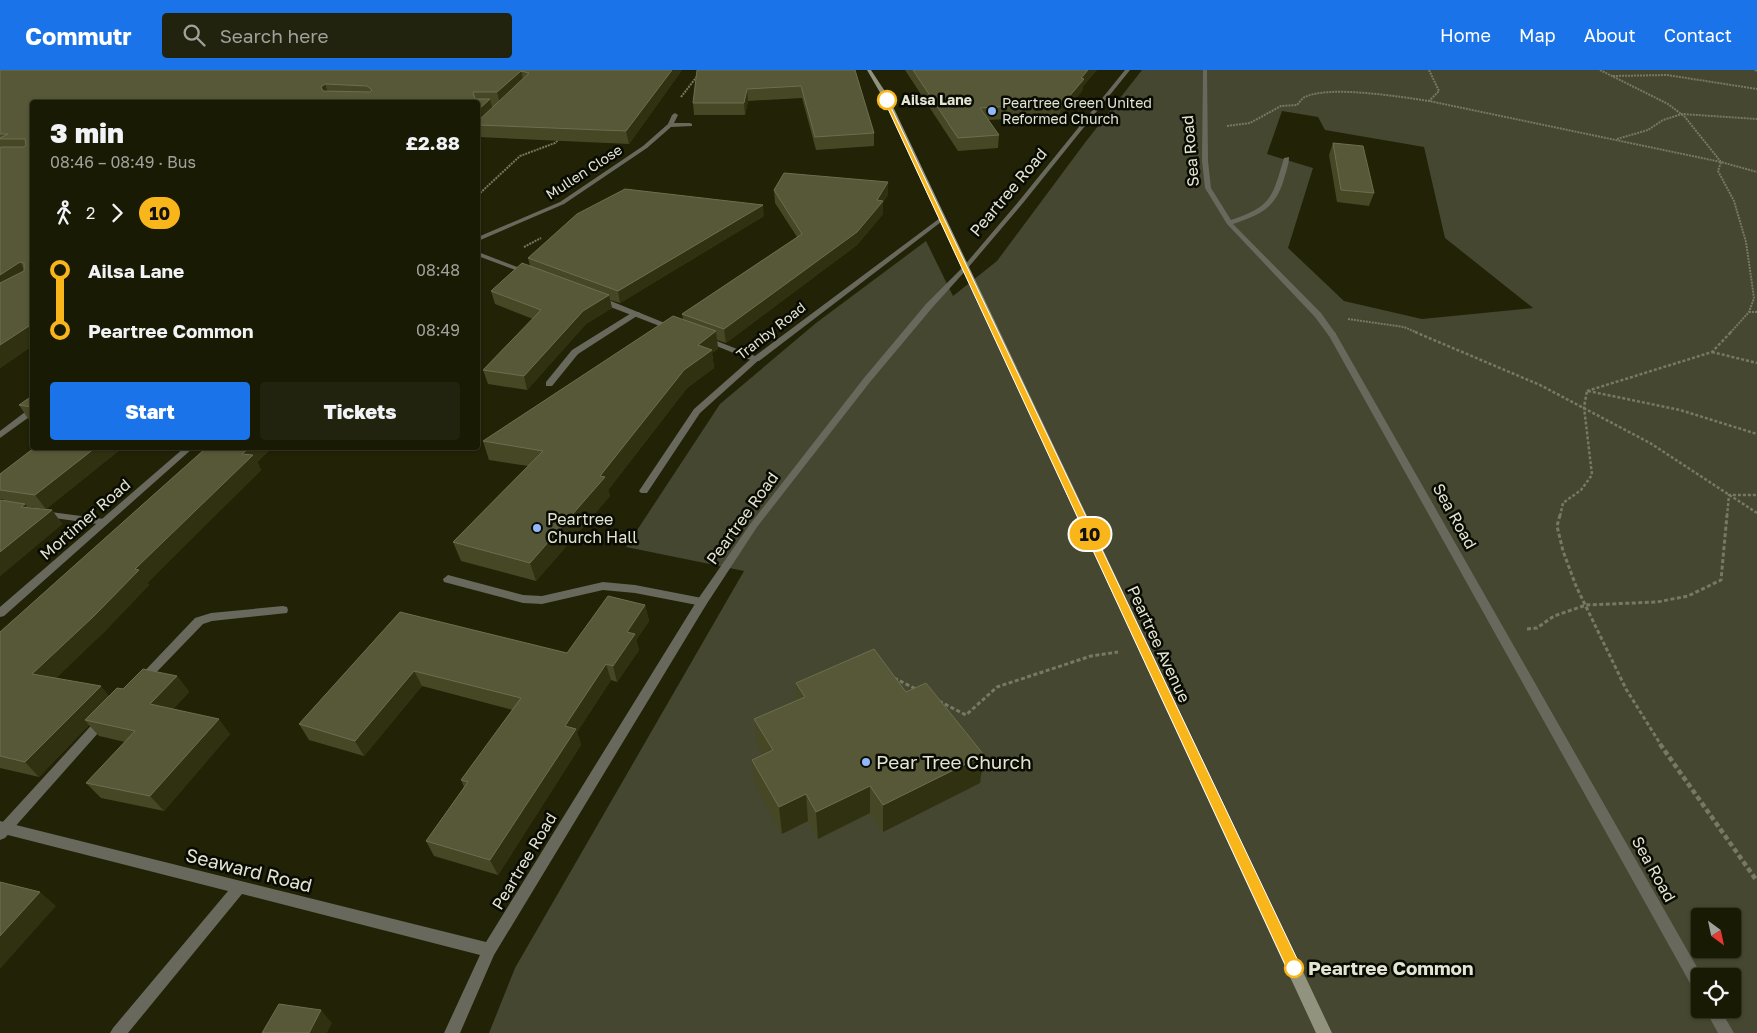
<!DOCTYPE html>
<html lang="en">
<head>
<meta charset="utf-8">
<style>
  body { margin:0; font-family:"Golos Text",sans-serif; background:#22230e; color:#f1f3f6; height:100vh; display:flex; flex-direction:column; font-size:19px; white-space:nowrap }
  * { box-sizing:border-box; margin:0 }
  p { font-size:16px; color:#9fa19a }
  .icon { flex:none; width:28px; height:28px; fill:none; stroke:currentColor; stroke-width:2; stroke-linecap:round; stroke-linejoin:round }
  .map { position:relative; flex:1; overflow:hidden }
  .panel { position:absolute; left:30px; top:30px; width:450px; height:350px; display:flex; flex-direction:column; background:#191a04; border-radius:5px; box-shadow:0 1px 4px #0004,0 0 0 1px #373826 }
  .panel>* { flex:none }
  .badge { padding:0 10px; border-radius:16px; font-size:18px; line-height:32px }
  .needle { width:32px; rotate:147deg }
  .buttons { position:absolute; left:1691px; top:838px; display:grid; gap:10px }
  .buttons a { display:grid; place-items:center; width:50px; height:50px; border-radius:5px; background:#191a04; box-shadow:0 1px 4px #0004,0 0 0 1px #373826; font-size:25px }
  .map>.badge { position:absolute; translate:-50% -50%; box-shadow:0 0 0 2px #fff }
  .legs { display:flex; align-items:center; gap:8px; height:55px; padding:0 20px; font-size:16px }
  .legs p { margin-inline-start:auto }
  .headline { display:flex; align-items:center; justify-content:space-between; height:85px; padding:0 20px }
  h1 { font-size:28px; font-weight:800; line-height:38px }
  .action { display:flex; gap:10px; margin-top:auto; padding:10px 20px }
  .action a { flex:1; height:58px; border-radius:5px; background:#1a73e8; color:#fff; font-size:20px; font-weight:800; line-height:58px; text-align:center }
  .action a+a { background:#22230e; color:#f1f3f6 }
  ul { padding:0 20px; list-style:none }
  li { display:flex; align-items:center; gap:18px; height:60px; font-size:19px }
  li i { display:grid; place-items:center; width:8px; height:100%; margin:0 6px; background:currentColor }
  li i::after { content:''; width:12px; height:12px; margin:-6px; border:4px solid; border-radius:50%; background:#191a04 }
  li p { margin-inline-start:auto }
  li:first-child i { background:linear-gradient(#0000 50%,currentColor 0) }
  li:last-child i { background:linear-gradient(currentColor 50%,#0000 0) }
  header { display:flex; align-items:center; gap:30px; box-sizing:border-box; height:70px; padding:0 25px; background:#1a73e8; color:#fff }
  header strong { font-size:24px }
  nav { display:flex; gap:28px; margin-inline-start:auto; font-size:18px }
  .search { width:350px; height:45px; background:#22230e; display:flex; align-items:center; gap:12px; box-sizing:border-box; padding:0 18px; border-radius:5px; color:#9fa19a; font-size:19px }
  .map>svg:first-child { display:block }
</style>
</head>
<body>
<header>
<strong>Commutr</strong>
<div class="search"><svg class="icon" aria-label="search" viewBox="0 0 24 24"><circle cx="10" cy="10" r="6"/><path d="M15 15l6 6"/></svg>Search here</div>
<nav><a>Home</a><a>Map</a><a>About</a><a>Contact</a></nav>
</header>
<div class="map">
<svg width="1757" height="963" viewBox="0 0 1757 963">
  <rect width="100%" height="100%" fill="#212206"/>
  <path fill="#454730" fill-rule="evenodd" d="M1142 0H1757V963H489L515 898 744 501 626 477 720 334 816 253 926 171 953 226 997 191 1084 74ZM1282 41 1318 47 1325 60 1424 77 1445 168 1533 238 1422 249 1344 231 1288 178 1313 98 1267 84ZM1700 846H1732V879H1700ZM1700 906H1732V939H1700Z"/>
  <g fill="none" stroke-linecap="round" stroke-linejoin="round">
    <g stroke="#787962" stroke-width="2" stroke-dasharray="2 1" stroke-linecap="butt">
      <polyline points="1429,0 1439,21 1429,31 1721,92 1718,101 1734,131 1746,172 1754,228 1749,242 1730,263"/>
      <polyline points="1600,0 1668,34 1685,47 1721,92 1757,102"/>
      <polyline points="1755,0 1757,1"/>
      <polyline points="1613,6 1667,5 1757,19"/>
      <polyline points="681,27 702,0"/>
      <path d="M1227 56 1250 53 1281 36 1297 35C1300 32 1302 28 1305 27 1329 15 1402 27 1429 31"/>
      <polyline points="1617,69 1648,60 1663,50 1682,44 1757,49"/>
      <polyline points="478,125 520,86 555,73 560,68"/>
      <polyline points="524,177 541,168"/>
      <polyline points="1749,242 1757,242"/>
      <polyline points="1348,249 1404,257 1418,263"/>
    </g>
    <g stroke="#787962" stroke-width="2.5" stroke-dasharray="3 2" stroke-linecap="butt">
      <polyline points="1415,262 1540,315 1650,373 1757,443"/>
      <polyline points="1712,282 1757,293"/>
      <polyline points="1587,321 1712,282 1731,262"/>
      <polyline points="1588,321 1680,340 1757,364"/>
      <polyline points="1560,446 1563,433 1581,420 1592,405 1584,337 1587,321"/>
      <polyline points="1727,446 1729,425 1757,425"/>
    </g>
    <g stroke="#787962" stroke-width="3" stroke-dasharray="4 2.5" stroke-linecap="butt">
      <polyline points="1560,445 1557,456 1563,481 1576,516 1626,619 1661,675"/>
      <polyline points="1527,559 1537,558 1554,546 1586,535 1657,532 1688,526 1721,510 1727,445"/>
      <polyline points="894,608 918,620"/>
      <polyline points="939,631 966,645 997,617 1091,586 1118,582"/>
    </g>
    <polyline stroke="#787962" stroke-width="4.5" stroke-dasharray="5 3" stroke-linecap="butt" points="1660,674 1757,811"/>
    <g fill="#68695c" fill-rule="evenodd">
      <polygon points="633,242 639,242 640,244 578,284 552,316 546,316 546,312 572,280"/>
      <polygon points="1329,262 1335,262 1336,264 1702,906 1700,906 1700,924 1695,922 1328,264"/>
      <polygon points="753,287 759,287 760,289 700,343 647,423 641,423 639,421 694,339"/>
      <polygon points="29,339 32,339 32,345 0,368 0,361"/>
      <polygon points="43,441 104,449 109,452 104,455 40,446 38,444"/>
      <polygon points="448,505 523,525 542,526 603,512 635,515 702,528 706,529 707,532 706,535 702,536 635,523 603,520 542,534 523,533 444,512 443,509"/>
      <polygon points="283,536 287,537 288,540 287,543 212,551 203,554 147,612 143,613 139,612 137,609 195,548 211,543"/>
      <polygon points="103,645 107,647 109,650 107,653 5,768 0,770 0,755 99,647"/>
      <polygon points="1705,939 1720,939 1734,963 1718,963"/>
    </g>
    <g fill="#68695c" fill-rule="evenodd">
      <polygon points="1125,0 1130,0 1023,133 967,199 932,238 870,312 757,457 706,535 494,885 460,963 444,963 480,885 242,824 128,963 110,963 113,958 228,821 0,763 0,751 486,872 698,529 751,453 864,308 926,234 963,197 1019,131"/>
      <path d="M1203 0H1207L1208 91 1211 118 1231 150C1272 136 1272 128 1284 88L1289 87C1289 94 1286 102 1284 109 1275 139 1261 144 1233 154L1321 243 1336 264 1335 266H1329L1315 247 1227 154 1205 118 1202 91Z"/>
      <polygon points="675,43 678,45 674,53 690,53 692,54 692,56 671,57 647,78 564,134 478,171 478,167 560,132 643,76 668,54 672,45"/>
      <polygon points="940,148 945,149 759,291 753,291 702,270 703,268 709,268 755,286"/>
      <polygon points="478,182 530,202 532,203 526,204 478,186"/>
      <polygon points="595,227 601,227 677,258 676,260 670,260 595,231"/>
      <polygon points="184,378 193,378 4,546 0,547 0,537"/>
    </g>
    <polygon fill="#91937e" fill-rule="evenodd" points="867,0 871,0 888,26 1332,963 1316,963 882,26"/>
  </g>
  <g fill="#464724">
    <polygon points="0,0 682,0 629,74 478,67 478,32 32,32 32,276 0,298 0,77 2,77 0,76"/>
    <polygon points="697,0 855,0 874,63 874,76 816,80 802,28 748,31 745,45 694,45 693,33"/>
    <polygon points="905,0 1097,0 1083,16 1082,21 1059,49 1045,47 988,50 999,65 998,78 958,81"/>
    <polygon points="1333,73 1374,123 1369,136 1337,132 1329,85"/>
    <polygon points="888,112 888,125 883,132 883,144 857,175 726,273 717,270 718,279 712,283 714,298 687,318 608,420 610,426 536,511 461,491 453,472 528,396 489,390 483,371 683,249 682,244 797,167 775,133 774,120"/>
    <polygon points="764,146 620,233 610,230 612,238 586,254 527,320 488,314 483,300 533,249 495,234 491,221 530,196 528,188"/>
    <polygon points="32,326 32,350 29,350 19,335"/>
    <polygon points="34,378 144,378 140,380 122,378 46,439 27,437 28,438 52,440 62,454 0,506 0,430 4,430 3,429 0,429 0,404"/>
    <polygon points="206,378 272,378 257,392 261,400 147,513 149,515 105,561 56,608 109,626 123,619 177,606 189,622 173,639 230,664 164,741 101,728 86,713 125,672 99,666 89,655 39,707 0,698 0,562"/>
    <polygon points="645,535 649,551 636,570 639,580 617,612 611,610 577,662 581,675 498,805 434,786 426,771 464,717 461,710 513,640 422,616 364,686 309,670 299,654 400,542 567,583"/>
    <polygon points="796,613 906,622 984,685 980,713 883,762 870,743 818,769 808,751 782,764 756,717 752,690 763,685 758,677 754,649 797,630"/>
  </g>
  <g fill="#303110">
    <polygon points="672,0 682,0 629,74 626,61"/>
    <polygon points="1088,0 1097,0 1083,16 1082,21 1059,49 1061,36"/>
    <polygon points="521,1 524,13 500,34 497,22"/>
    <polygon points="325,14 329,26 325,29 321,17"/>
    <polygon points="747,19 748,31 745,45 744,33"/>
    <polygon points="490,29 493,41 478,55 478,40"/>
    <polygon points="888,112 888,125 883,132 883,144 857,175 726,273 724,259 877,130"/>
    <polygon points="763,135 764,146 620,233 618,221"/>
    <polygon points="20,192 29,207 0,226 0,205"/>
    <polygon points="609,225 612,238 586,254 527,320 524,306 583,241"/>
    <polygon points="32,254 32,276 0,298 0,275"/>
    <polygon points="716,261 718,279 712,283 714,298 687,318 608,420 610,426 536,511 530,493 600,406 698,275"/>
    <polygon points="95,378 122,378 46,439 35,425"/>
    <polygon points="138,378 144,378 140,380"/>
    <polygon points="249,378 272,378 257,392 261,400 147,513 149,515 105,561 45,619 32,604 135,499 242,384"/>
    <polygon points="25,434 36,448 21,437"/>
    <polygon points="52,440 62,454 0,506 0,482"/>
    <polygon points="645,535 649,551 636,570 639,580 617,612 613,596 627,562"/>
    <polygon points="606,594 611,610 577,662 581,675 498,805 490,790 565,656"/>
    <polygon points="414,601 422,616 364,686 355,671"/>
    <polygon points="177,606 189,622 162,650 150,634"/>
    <polygon points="101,616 113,631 85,650 89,655 39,707 25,692"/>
    <polygon points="219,649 230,664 164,741 150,726"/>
    <polygon points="984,685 980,713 883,762 883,735"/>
    <polygon points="870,716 870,743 818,769 816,742"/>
    <polygon points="806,724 808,751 782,764 779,737"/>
    <polygon points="40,822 56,836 0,899 0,866"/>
    <polygon points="321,940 332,953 327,963 309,963"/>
  </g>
  <g fill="#575837" stroke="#6d6e50" fill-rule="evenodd">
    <path d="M0 0H672L626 61 478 55V51L529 3 521 1 497 22H473L475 29H490L478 40V32H32V254L0 275V213L24 201V193L20 192 0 205V77H24L26 75 25 69H0V68L8 64H0ZM325 14 367 16 372 20 370 22 323 21 321 17Z"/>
    <polygon points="697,0 855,0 874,63 815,67 801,16 747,19 744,33 693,33"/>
    <polygon points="913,0 1088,0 1081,8 1084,9 1061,36 1047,34 980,38 999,65 958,68"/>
    <polygon points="1333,73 1363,76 1374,123 1341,120"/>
    <polygon points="784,103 888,112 877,130 883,131 857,162 724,259 682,244 802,164 774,120"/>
    <polygon points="625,119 763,135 618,221 528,188 577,144"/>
    <polygon points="522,193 609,225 583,241 524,306 483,300 541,240 491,221"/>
    <polygon points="673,246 716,261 698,275 712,280 684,300 600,406 605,407 530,493 453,472 543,381 483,371"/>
    <polygon points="32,326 32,337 19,335"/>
    <polygon points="34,378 95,378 35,425 0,420 0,404"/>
    <polygon points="206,378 249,378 242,384 253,385 135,499 139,500 94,546 32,604 101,616 25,692 0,686 0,562"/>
    <polygon points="0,430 25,434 21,437 52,440 0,482"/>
    <polygon points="608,526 645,535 627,562 635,564 613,596 606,594 565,656 576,659 490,790 426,771 468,712 461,710 521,628 414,601 355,671 299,654 400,542 567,583"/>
    <polygon points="874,579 906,622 926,613 984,685 883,735 870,716 816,742 806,724 779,737 752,690 773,680 754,649 805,627 796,613"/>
    <polygon points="143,599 177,606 150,634 219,649 150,726 86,713 135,661 85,650 117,618 123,619"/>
    <polygon points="0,812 40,822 0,866"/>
    <polygon points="279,934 321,940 309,963 262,963"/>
  </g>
  <polygon fill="#f9b61a" stroke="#fff" points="887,29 1299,893 1301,898 1299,903 1294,905 1289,903 884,30"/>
  <g fill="#fff" stroke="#f9b61a" stroke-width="2.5">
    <circle cx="887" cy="30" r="9"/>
    <circle cx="1294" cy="898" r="9"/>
  </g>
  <g fill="#90b8fd" stroke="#0a0b02" stroke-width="2">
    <circle cx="992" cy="41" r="5"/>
    <circle cx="537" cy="458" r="5"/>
    <circle cx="866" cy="692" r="5"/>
  </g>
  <g text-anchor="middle" stroke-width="5" stroke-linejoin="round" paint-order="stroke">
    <g font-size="14" font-weight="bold" fill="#e3e5d4" stroke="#0a0b02" text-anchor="start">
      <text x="901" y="35">Ailsa Lane</text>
    </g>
    <g font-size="14" fill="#e3e5d4" stroke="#0a0b02" text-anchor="start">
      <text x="1002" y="38">Peartree Green United<tspan x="1002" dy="16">Reformed Church</tspan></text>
    </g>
    <g font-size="14" fill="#e3e5d4" stroke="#0a0b02">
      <text transform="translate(584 102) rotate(-33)" y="5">Mullen Close</text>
      <text transform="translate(771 261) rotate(-38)" y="5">Tranby Road</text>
    </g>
    <g font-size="16" fill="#e3e5d4" stroke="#0a0b02">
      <text transform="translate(1190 81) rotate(-95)" y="6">Sea Road</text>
      <text transform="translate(1008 122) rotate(-50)" y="6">Peartree Road</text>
      <text transform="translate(1455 446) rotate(61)" y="6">Sea Road</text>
      <text transform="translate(742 448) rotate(-54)" y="6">Peartree Road</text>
      <text transform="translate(85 449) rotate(-41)" y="6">Mortimer Road</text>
      <text transform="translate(1159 574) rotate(65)" y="6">Peartree Avenue</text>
      <text transform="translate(524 791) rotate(-59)" y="6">Peartree Road</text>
      <text transform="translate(1654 799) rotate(61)" y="6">Sea Road</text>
    </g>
    <g font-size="16" fill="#e3e5d4" stroke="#0a0b02" text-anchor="start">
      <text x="547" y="455">Peartree<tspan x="547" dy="18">Church Hall</tspan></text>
    </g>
    <g font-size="19" fill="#e3e5d4" stroke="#0a0b02" text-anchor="start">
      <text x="876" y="699">Pear Tree Church</text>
    </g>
    <g font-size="19" fill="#e3e5d4" stroke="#0a0b02">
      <text transform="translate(249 800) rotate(14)" y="7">Seaward Road</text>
    </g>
    <g font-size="19" font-weight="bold" fill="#e3e5d4" stroke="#0a0b02" text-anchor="start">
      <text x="1308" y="905">Peartree Common</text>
    </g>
  </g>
</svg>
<div class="buttons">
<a><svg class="needle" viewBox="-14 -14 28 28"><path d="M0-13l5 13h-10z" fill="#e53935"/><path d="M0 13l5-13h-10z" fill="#9fa19a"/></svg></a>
<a><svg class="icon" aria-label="locate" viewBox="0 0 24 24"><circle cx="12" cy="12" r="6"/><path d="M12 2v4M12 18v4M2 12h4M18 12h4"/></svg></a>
</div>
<b class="badge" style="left:1090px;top:464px;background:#f9b61a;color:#111">10</b>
<section class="panel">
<div class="headline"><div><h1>3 min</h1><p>08:46 – 08:49 · Bus</p></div><b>£2.88</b></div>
<div class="legs"><svg class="icon" aria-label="walk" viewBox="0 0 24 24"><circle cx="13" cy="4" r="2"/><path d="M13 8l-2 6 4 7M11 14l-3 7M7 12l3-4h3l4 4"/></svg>2<svg class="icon" aria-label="forward" viewBox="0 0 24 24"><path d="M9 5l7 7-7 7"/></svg><b class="badge" style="background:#f9b61a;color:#111">10</b></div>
<ul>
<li><i style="color:#f9b61a"></i><b>Ailsa Lane</b><p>08:48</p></li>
<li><i style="color:#f9b61a"></i><b>Peartree Common</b><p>08:49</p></li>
</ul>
<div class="action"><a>Start</a><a>Tickets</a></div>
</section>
</div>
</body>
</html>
